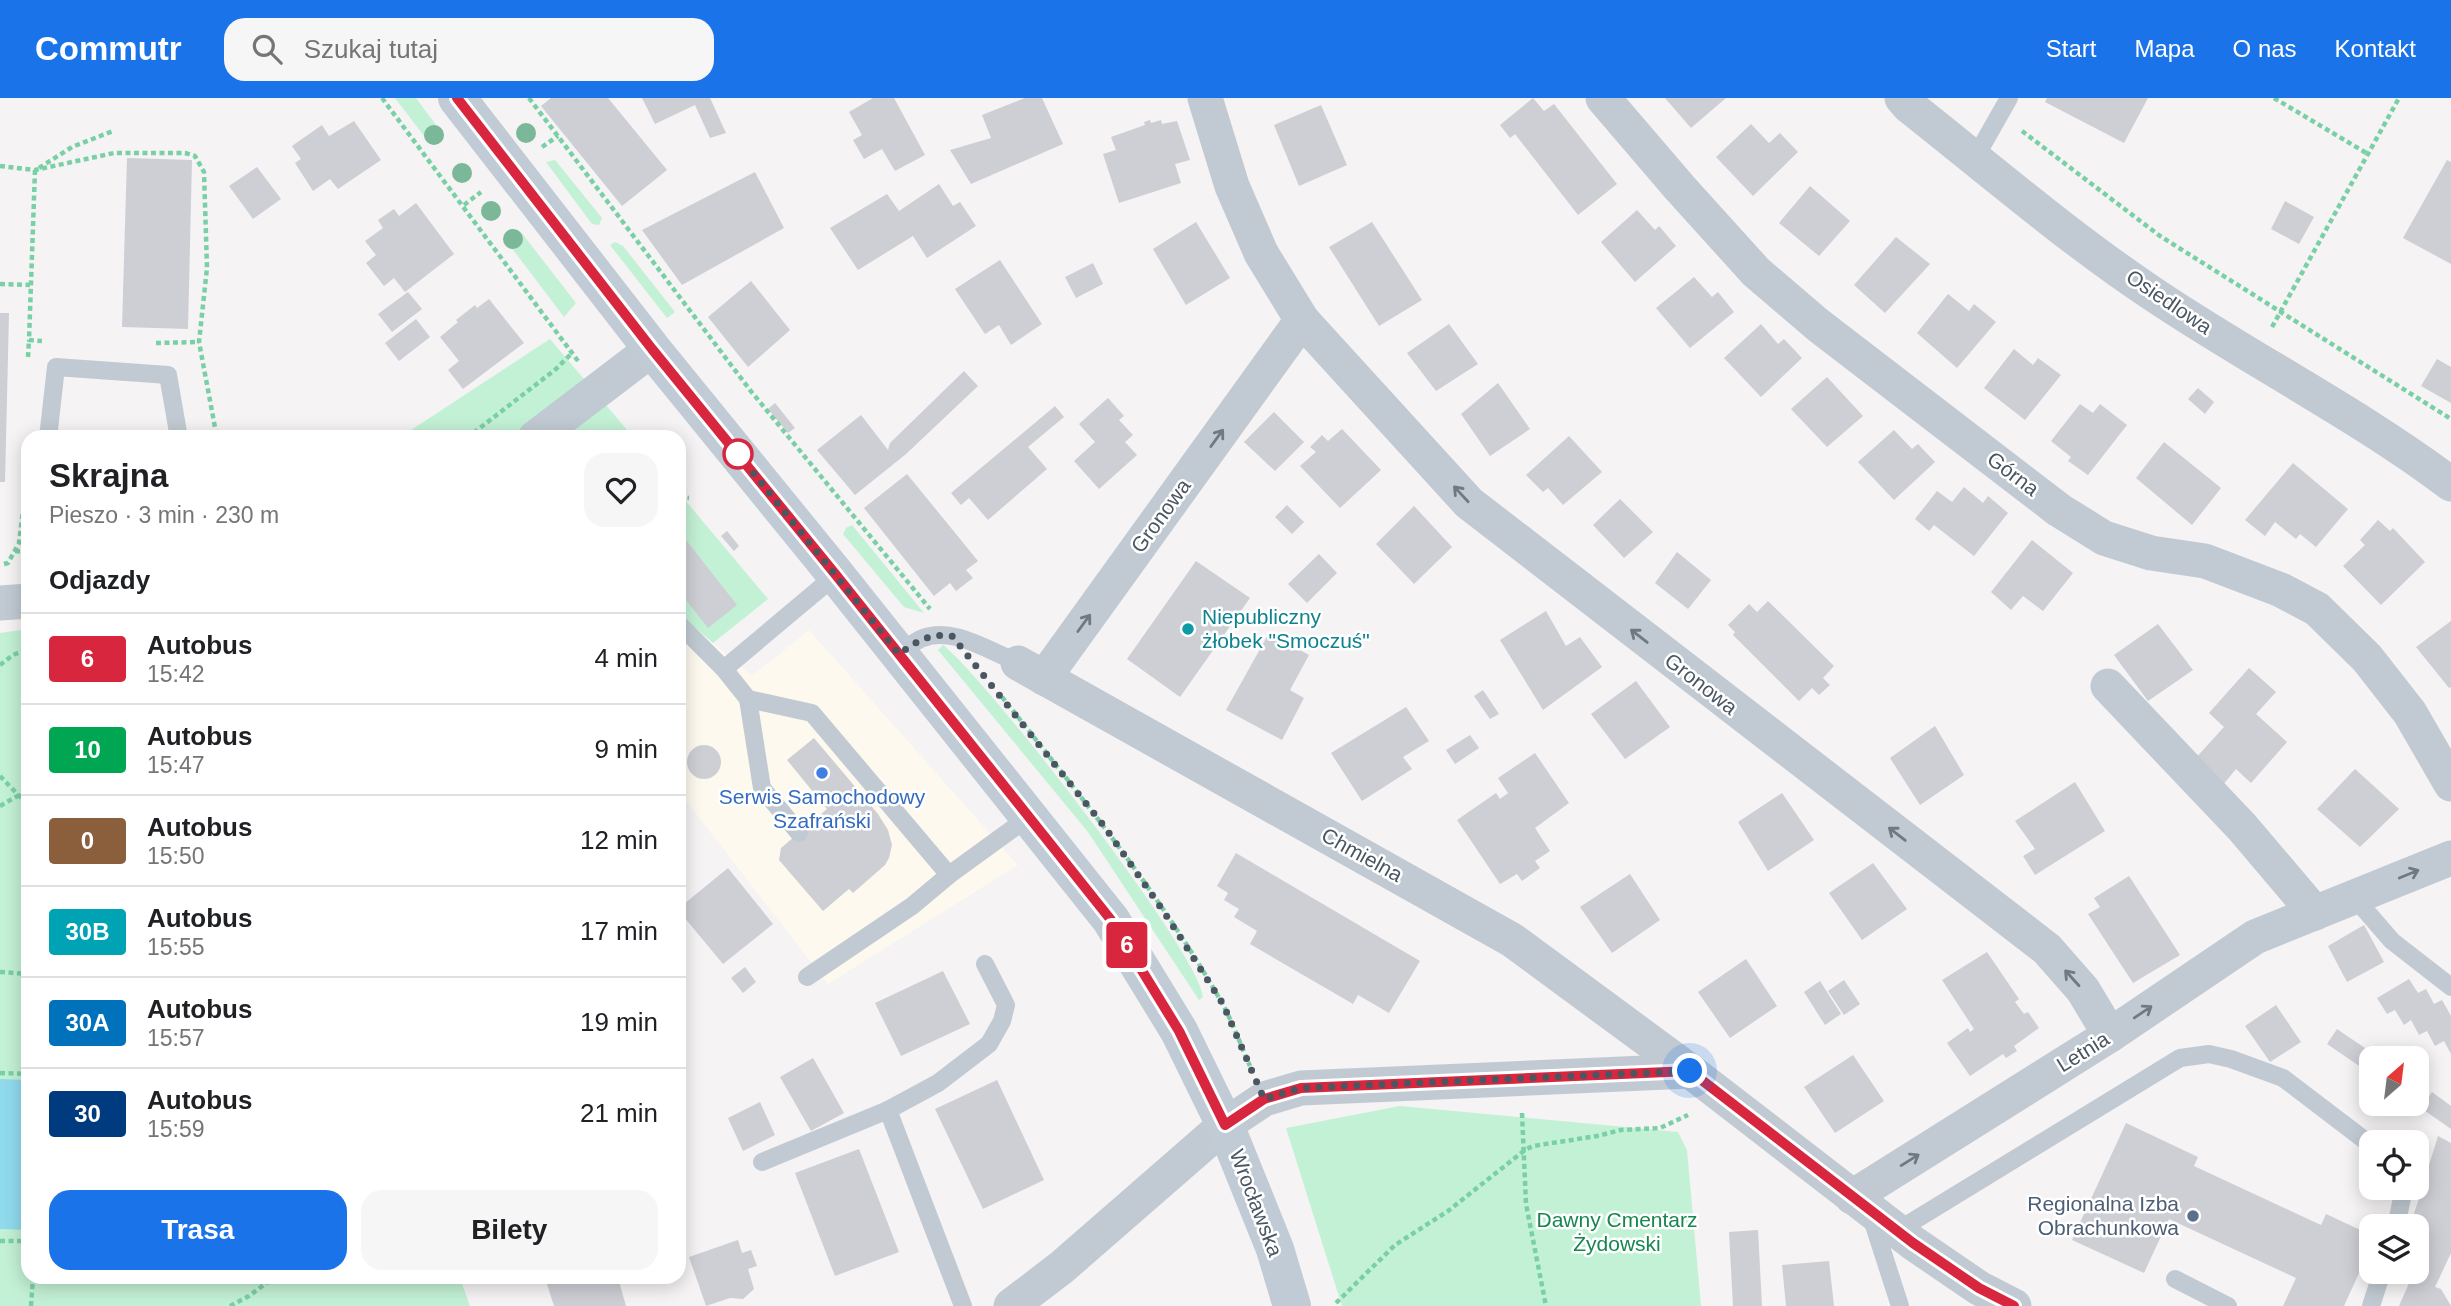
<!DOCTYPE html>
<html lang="pl">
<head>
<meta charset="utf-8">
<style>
  body { margin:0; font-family:Arial,sans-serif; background:#f6f6f6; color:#202124; height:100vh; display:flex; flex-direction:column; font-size:26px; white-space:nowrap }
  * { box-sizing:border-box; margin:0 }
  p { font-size:23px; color:#757577 }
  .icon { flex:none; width:38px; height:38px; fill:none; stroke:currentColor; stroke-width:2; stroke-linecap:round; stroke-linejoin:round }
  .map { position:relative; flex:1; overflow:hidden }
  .drawer { position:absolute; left:21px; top:332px; width:665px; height:854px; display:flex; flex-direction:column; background:#fff; border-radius:21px; box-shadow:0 4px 18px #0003 }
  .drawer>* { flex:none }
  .badge { padding:0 14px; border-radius:5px; font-size:24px; line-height:46px }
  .needle { width:46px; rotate:28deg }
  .controls { position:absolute; left:2359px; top:948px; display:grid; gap:14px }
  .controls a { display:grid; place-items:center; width:70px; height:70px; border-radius:14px; background:#fff; box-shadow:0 4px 18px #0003; font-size:35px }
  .you { position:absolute; width:35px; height:35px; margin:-18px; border:5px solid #fff; border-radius:50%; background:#1a73e8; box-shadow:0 0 0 10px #1a73e833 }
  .map>.badge { position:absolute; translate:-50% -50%; box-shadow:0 0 0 4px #fff }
  h2 { padding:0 28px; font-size:26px; line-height:63px }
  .round { display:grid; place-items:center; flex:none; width:74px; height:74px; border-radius:21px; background:#f6f6f6 }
  .head { display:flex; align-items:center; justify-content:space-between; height:119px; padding:0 28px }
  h1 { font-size:33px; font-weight:800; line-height:52px }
  .action { display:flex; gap:14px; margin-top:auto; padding:14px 28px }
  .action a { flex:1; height:80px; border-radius:21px; background:#1a73e8; color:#fff; font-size:28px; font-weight:800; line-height:80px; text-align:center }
  .action a+a { background:#f6f6f6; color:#202124 }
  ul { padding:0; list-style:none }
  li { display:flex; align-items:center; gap:21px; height:91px; padding:0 28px; border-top:2px solid #e0e0e0 }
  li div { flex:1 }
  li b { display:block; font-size:26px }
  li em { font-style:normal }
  li .badge { min-width:77px; font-weight:700; text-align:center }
  header { display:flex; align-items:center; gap:42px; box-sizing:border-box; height:98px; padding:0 35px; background:#1a73e8; color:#fff }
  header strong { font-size:33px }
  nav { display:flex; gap:38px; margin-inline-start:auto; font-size:24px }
  .search { width:490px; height:63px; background:#f6f6f6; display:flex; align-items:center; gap:18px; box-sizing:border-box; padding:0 24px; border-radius:21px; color:#757577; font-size:26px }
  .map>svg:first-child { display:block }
</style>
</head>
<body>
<header>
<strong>Commutr</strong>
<div class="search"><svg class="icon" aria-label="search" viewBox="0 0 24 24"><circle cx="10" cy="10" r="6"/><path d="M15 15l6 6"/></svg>Szukaj tutaj</div>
<nav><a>Start</a><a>Mapa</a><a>O nas</a><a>Kontakt</a></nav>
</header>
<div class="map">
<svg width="2451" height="1208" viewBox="0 0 2451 1208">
  <rect width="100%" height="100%" fill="#f5f3f3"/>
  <polygon fill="#fdf9ef" points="679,516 752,578 809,532 1018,767 828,886 679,694"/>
  <g fill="#c3f1d5">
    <polygon points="395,0 416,0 444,38 442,43 433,47 428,43"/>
    <polygon points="555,62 602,120 599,127 592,126 546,64"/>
    <polygon points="511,133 521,134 576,205 564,219 505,141"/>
    <polygon points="615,144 623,148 675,214 667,220 610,147"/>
    <polygon points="550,241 633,339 399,340"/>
    <polygon points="679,395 768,501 713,545 679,516"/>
    <polygon points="852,427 924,515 904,509 843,436 846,430"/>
    <polygon points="28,531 28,1180 460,1180 470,1208 0,1208 0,535"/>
    <path d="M943 547C985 579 1200 855 1203 899L1199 902 1088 734 938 552Z"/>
    <polygon points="1400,1008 1678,1034 1687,1052 1701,1208 1342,1208 1286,1030"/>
  </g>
  <polygon fill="#90daee" points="0,981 28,982 28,1132 0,1131"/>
  <g fill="#cdcfd5">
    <polygon points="551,0 608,0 667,72 622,108 541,8"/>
    <polygon points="642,0 710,0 726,35 710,40 695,7 655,26"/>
    <polygon points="873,0 894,0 925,57 895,73 882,51 864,61 853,42 862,37 849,14"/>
    <polygon points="1025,0 1042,0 1063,46 971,86 950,52 991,40 982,17"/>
    <polygon points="1533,0 1544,13 1554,6 1617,86 1578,117 1515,36 1510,40 1500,27"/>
    <polygon points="1665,0 1726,0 1691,30"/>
    <polygon points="2047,0 2148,0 2124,45 2045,4"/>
    <polygon points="1321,7 1347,67 1299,88 1274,27"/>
    <polygon points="1150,22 1151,25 1161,22 1162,26 1177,23 1190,62 1175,66 1181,85 1119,105 1103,56 1116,52 1111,39 1145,27 1144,24"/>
    <polygon points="354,23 381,62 338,91 330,81 313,93 295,65 301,61 292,48 322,27 329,38"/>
    <polygon points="1751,26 1769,45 1780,35 1798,54 1753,98 1716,59"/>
    <polygon points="127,60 192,62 188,231 122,229"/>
    <polygon points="2447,62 2451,64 2451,166 2403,140"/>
    <polygon points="257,69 281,101 253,121 229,88"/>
    <polygon points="755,74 784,130 682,187 642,132"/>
    <polygon points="939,86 953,108 960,104 976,128 927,160 913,138 858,172 830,130 887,96 899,113"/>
    <polygon points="1810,88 1850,123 1819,158 1779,125"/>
    <polygon points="2285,103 2314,119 2299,146 2271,131"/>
    <polygon points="416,105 454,156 405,194 394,180 384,188 366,165 376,157 365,143 383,130 378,122 394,111 399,118"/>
    <polygon points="1637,112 1655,132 1659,128 1676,148 1635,184 1601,144"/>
    <polygon points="1196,124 1230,180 1186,207 1153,151"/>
    <polygon points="1372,124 1422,202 1379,228 1329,149"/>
    <polygon points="1896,139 1930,166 1885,215 1854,187"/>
    <polygon points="1000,162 1042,226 1011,247 999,227 985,236 955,191"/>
    <polygon points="1093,165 1103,186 1076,200 1065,179"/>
    <polygon points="1694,179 1712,199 1718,194 1734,214 1690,250 1656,210"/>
    <polygon points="751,183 790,232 748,269 708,219"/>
    <polygon points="408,194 422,211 392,234 378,216"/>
    <polygon points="1948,196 1969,213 1974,206 1996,224 1957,270 1917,235"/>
    <polygon points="489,201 524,245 463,291 448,272 459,263 440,239 458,224 456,222 475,207 477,210"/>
    <polygon points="0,215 9,215 5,384 0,384"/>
    <polygon points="416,221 430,239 399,263 385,245"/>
    <polygon points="1449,226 1478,266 1436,293 1407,255"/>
    <polygon points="1761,226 1778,246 1784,241 1802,260 1761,299 1724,260"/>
    <polygon points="2014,251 2033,267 2038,260 2061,277 2025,322 1984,290"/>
    <polygon points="2437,261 2451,269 2451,305 2421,288"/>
    <polygon points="964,273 978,288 906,356 855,397 817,352 861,317 888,352 890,345"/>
    <polygon points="1827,279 1863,318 1827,349 1791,311"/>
    <polygon points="1498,285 1530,331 1490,358 1461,316"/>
    <polygon points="2198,290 2214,304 2205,316 2188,301"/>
    <polygon points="1108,300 1124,318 1119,322 1133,337 1125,344 1137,357 1099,391 1074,363 1095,344 1079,326"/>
    <polygon points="775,305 795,330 788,335 768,311"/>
    <polygon points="2080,306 2093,315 2100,306 2127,327 2088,377 2068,363 2071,359 2051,343"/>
    <polygon points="1055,308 1064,319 1028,349 1047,371 988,422 969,400 961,407 951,395"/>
    <polygon points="1274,314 1304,344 1275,373 1244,344"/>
    <polygon points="1342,331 1381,372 1340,410 1300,368 1316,354 1310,349 1322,337 1328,343"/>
    <polygon points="1894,332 1912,351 1918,346 1935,364 1894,402 1858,364"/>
    <polygon points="1569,338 1602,374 1563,407 1548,390 1543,394 1526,377"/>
    <polygon points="2164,344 2221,390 2192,427 2136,380"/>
    <polygon points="2293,365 2348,411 2316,449 2300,436 2296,441 2275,424 2265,438 2245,422"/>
    <polygon points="907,376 978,463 966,472 973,480 956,493 950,485 934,498 864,410"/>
    <polygon points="1964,389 1983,405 1988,398 2008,415 1974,458 1934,427 1929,433 1915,421 1937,393 1952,404"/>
    <polygon points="1620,401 1653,434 1624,460 1593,427"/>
    <polygon points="1287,407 1304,424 1292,436 1275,419"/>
    <polygon points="1414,408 1452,449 1414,486 1376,446"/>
    <polygon points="2378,422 2390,433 2393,430 2425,464 2381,507 2343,468 2365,447 2360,442"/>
    <polygon points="727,433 739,448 734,453 721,438"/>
    <polygon points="686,442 737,507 708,530 679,493 679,448"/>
    <polygon points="2032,442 2073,475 2043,513 2023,498 2011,512 1991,494"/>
    <polygon points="1677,454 1711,482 1688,511 1655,485"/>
    <polygon points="1319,456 1337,475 1307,505 1288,486"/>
    <polygon points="1196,463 1250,500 1180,599 1127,561"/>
    <polygon points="1768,503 1834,568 1823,580 1830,587 1819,597 1812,590 1799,603 1733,537 1735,534 1728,527 1749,506 1757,514"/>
    <polygon points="1546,513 1566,548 1580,539 1602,569 1543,612 1500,542"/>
    <polygon points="2451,523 2451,589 2449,590 2416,549"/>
    <polygon points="2158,526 2193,572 2148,603 2114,557"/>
    <polygon points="1269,535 1309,557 1290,592 1304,600 1282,642 1226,612"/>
    <polygon points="2249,570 2276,594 2256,616 2287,644 2251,685 2236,671 2222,688 2194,662 2224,629 2209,615"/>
    <polygon points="1636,583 1670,629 1625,661 1591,616"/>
    <polygon points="1483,592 1499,616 1490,621 1474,598"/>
    <polygon points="1406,609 1429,643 1403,659 1412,671 1362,703 1331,655"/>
    <polygon points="1935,628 1964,677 1920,707 1890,660"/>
    <polygon points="1470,637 1479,650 1455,666 1446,652"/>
    <polygon points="814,640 878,716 888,732 892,747 889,760 885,767 853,795 849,791 823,813 779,762 781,750 827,711 787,662"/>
    <circle cx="704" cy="664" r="17"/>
    <polygon points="1535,655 1569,705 1535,730 1550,753 1535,763 1540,770 1522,783 1517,776 1500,786 1457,722 1496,695 1500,701 1508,695 1498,680"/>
    <polygon points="2355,671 2399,711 2360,749 2317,711"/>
    <polygon points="2075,684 2105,733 2035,777 2023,758 2035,751 2015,723"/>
    <polygon points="1782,695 1814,742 1768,773 1738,724"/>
    <polygon points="1236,755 1420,863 1389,915 1358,897 1353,906 1250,846 1257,833 1234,819 1239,811 1224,802 1228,795 1217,788"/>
    <polygon points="1873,765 1907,811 1862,842 1829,795"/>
    <polygon points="728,770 773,826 723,866 679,813 679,810"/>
    <polygon points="1630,776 1660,822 1612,855 1580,809"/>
    <polygon points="2129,778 2180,857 2133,885 2088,816 2100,809 2094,800"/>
    <polygon points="2364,827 2384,864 2347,884 2328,848"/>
    <polygon points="1987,854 2019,901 2015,904 2024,916 2028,914 2039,930 2014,948 2017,953 2006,960 2003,956 1970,978 1947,945 1968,930 1970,934 1974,931 1942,882"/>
    <polygon points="1746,861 1777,908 1730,940 1698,894"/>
    <polygon points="745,869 756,884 743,895 731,880"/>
    <polygon points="943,873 970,926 901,958 875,905"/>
    <polygon points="2409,881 2418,895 2426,891 2434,906 2442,902 2451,918 2451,956 2444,943 2435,948 2427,933 2419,937 2411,922 2404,927 2395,912 2387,916 2377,900"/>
    <polygon points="1844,882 1860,906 1844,917 1828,893"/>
    <polygon points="1820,883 1841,916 1825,927 1804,894"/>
    <polygon points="2276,907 2301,944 2270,964 2245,928"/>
    <polygon points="2337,931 2381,961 2371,961 2371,976 2327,946"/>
    <polygon points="1853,957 1884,1003 1835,1035 1804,989"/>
    <polygon points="813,960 844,1015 811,1033 780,979"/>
    <polygon points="997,982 1044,1082 983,1111 935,1011"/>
    <polygon points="2432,994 2451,1008 2451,1031 2421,1010"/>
    <polygon points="760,1004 775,1037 743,1053 728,1020"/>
    <polygon points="2126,1025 2198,1059 2194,1068 2321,1127 2326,1116 2371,1137 2371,1149 2344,1208 2283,1208 2296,1180 2169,1121 2144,1175 2072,1142"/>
    <polygon points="2438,1038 2451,1045 2451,1155 2435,1189 2441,1191 2451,1208 2399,1208 2414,1174 2417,1174 2420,1163 2417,1161 2417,1129 2410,1129"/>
    <polygon points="859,1051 899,1154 835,1178 795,1075"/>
    <polygon points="1758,1132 1762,1208 1733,1208 1729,1134"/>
    <polygon points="738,1142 742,1155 751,1152 757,1168 748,1171 754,1191 743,1201 730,1200 706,1208 689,1159"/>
    <polygon points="1829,1163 1834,1208 1786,1208 1782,1167"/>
    <polygon points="545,1180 618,1180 626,1208 554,1208"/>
  </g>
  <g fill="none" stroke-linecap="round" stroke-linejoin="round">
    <g stroke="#7ad0a6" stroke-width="4.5" stroke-dasharray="5 3.5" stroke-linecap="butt">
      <polyline points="382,0 578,263"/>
      <polyline points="529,0 750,292 930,511"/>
      <polyline points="2274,0 2368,56"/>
      <polyline points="2022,33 2160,138 2451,321"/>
      <polyline points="542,49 558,38"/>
      <polyline points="0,68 35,72 114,55 185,55 195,58 204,74 207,170 199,244 217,340"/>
      <polyline points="39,70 72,49 113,33"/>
      <polyline points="35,72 29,242 42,243"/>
      <polyline points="464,107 481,94"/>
      <polyline points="0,186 30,187"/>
      <polyline points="2272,229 2399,0"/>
      <polyline points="156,245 199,244"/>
      <polyline points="28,259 29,242"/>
      <polyline points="467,340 556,271 572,255"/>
      <polyline points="679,399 689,400"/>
      <polyline points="15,453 28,454"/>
      <polyline points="4,466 8,465 19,445 24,405 25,355"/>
      <polyline points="0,567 13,557 28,551"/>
      <path d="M1002 599C1080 697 1160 796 1222 905 1233 925 1241 948 1250 968"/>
      <polyline points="0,678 28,707"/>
      <polyline points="0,708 28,692"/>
      <polyline points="0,874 28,876"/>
      <polyline points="0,975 28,976"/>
      <polyline points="1522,1015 1526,1106 1546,1208"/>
      <polyline points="0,1143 28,1143"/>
      <polyline points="1336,1205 1395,1147 1448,1113 1525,1052 1533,1048 1597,1038 1621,1032 1660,1030 1688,1017"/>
      <polyline points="31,1208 33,1180"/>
      <polyline points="230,1208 249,1198 273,1180"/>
    </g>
    <g stroke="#c1cad2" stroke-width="18">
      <polyline points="1975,60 2009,0"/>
      <polyline points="48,340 56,269 168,277 179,340"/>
      <polyline points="679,526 724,571 748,601 762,690 799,735"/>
      <path d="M899 556C907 551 914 543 923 540 951 529 984 550 1010 561"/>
      <polyline points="724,571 836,477"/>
      <polyline points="748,601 812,615 949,777 912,808 807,879"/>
      <polyline points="949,777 1029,719"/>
      <polyline points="2353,798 2392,843 2451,889"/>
      <polyline points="888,1012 963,1208"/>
      <polyline points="762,1064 888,1012 938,985 989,946 1002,923 1006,907 985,866"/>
      <polyline points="1871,1118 1900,1208"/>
      <polyline points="2396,1129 2404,1090"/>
      <polyline points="1897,1133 2180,960 2209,956 2231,961 2283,980 2371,1047"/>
      <polyline points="2175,1181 2228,1208"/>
      <polyline points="2371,1208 2382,1174"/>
    </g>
    <g stroke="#c1cad2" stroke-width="35">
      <polyline points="1205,0 1232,88 1261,155 1302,222 1469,405 2047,851 2083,892 2110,937"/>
      <polyline points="1603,0 1680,90 1756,174 1818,227 2059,412 2104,440 2151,455 2205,463 2281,492 2317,511 2367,560 2410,615 2451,686"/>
      <path d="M1902 0 1909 8C1990 72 2070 141 2156 198 2253 263 2358 316 2451 386"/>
      <polyline points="535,340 652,251"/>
      <polyline points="0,505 28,503"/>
      <polyline points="1018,565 1512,842 1690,973 1913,1145 1979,1190 2014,1208"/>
      <polyline points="1044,580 1302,222"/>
      <polyline points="2108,588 2242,729 2315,815"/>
      <polyline points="1852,1099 2110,937 2255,839 2451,760"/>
      <polyline points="1011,1208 1062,1169 1225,1027 1264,1001 1301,990 1690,973"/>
    </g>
    <polyline stroke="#c1cbd6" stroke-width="38" points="457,0 652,251 836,477 1111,822 1179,933 1225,1027 1275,1151 1292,1208"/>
  </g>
  <g fill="#7bb799">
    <circle cx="526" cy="35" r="10"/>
    <circle cx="434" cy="37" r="10"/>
    <circle cx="462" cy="75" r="10"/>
    <circle cx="491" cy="113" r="10"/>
    <circle cx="513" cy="141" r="10"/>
  </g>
  <defs><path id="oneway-shaft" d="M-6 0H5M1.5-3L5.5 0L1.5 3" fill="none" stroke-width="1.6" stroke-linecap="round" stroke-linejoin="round" transform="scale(1.75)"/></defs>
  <g stroke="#6e7983">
    <use href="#oneway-shaft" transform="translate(1217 340) rotate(-54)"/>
    <use href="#oneway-shaft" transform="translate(1461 396) rotate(-133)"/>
    <use href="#oneway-shaft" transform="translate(1084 525) rotate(-54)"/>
    <use href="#oneway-shaft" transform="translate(1639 538) rotate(-142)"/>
    <use href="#oneway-shaft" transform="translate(1897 736) rotate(-142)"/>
    <use href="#oneway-shaft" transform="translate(2409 776) rotate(-22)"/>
    <use href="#oneway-shaft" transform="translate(2072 880) rotate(-132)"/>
    <use href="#oneway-shaft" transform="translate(2143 914) rotate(-34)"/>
    <use href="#oneway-shaft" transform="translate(1910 1062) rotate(-32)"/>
  </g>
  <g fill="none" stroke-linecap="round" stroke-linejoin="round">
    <g stroke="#fff" stroke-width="16">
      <polyline id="line" points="457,0 652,251 836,477 1111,822 1179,933 1225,1027 1264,1001 1301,990 1690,973 1913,1145 1979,1190 2014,1208"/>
    </g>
    <use href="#line" stroke="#d7263d" stroke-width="10"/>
    <path stroke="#4a5661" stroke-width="7" stroke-dasharray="0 12.6" d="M738 356 734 351 899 556C917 543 929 535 952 538L1104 728 1164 814 1223 906 1264 1001 1301 990 1690 973"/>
  </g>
  <circle fill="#fff" stroke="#d7263d" stroke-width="3.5" cx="738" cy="356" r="14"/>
  <circle fill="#0f9aa8" stroke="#fff" stroke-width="2.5" cx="1188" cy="531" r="7"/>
  <circle fill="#3f7fe0" stroke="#fff" stroke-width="2.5" cx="822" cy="675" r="7"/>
  <circle fill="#5c6f8a" stroke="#fff" stroke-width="2.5" cx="2193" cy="1118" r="7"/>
  <g text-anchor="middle" stroke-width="5" stroke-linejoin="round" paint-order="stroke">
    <g font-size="21" fill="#4a5661" stroke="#fff">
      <text transform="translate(2169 204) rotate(34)" y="7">Osiedlowa</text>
      <text transform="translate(2013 376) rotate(37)" y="7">Górna</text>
      <text transform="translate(1161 418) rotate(-54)" y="7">Gronowa</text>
      <text transform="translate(1701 586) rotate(38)" y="7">Gronowa</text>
      <text transform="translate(1362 757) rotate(29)" y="7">Chmielna</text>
      <text transform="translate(2083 954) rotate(-32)" y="7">Letnia</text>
      <text transform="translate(1256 1105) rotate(69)" y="7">Wrocławska</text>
    </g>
    <g font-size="21" fill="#0d838f" stroke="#fff" text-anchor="start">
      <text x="1202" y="526">Niepubliczny<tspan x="1202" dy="24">żłobek "Smoczuś"</tspan></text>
    </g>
    <g font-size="21" fill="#366cbe" stroke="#fff">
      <text x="822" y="706">Serwis Samochodowy<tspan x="822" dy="24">Szafrański</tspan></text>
    </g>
    <g font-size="21" fill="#4e5e75" stroke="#fff" text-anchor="end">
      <text x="2179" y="1113">Regionalna Izba<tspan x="2179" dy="24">Obrachunkowa</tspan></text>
    </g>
    <g font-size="21" fill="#17864f" stroke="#fff">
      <text x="1617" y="1129">Dawny Cmentarz<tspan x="1617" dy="24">Żydowski</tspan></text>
    </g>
  </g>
</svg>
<div class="controls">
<a><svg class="needle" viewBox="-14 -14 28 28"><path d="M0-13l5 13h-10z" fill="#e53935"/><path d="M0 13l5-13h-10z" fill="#757577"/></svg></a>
<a><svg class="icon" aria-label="locate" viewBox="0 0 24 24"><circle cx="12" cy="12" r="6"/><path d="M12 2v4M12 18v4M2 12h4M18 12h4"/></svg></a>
<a><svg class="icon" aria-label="layers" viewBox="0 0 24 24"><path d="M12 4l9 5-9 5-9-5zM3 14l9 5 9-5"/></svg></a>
</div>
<div class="you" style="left:1690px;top:973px"></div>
<b class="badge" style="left:1127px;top:847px;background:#d7263d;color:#fff">6</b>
<section class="drawer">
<div class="head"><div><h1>Skrajna</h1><p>Pieszo · 3 min · 230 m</p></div><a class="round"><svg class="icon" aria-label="heart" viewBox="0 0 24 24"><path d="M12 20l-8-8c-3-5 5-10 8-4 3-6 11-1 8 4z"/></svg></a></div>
<h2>Odjazdy</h2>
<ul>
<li><span class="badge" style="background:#d7263d;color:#fff">6</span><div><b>Autobus</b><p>15:42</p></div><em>4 min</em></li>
<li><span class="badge" style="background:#00a651;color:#fff">10</span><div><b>Autobus</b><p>15:47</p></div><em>9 min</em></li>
<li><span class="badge" style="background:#8b5e3c;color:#fff">0</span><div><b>Autobus</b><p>15:50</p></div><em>12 min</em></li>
<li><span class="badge" style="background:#00a3b4;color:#fff">30B</span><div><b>Autobus</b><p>15:55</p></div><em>17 min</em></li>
<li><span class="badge" style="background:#0072bc;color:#fff">30A</span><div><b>Autobus</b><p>15:57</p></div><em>19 min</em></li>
<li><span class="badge" style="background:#003b80;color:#fff">30</span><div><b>Autobus</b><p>15:59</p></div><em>21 min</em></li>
</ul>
<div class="action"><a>Trasa</a><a>Bilety</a></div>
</section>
</div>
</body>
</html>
